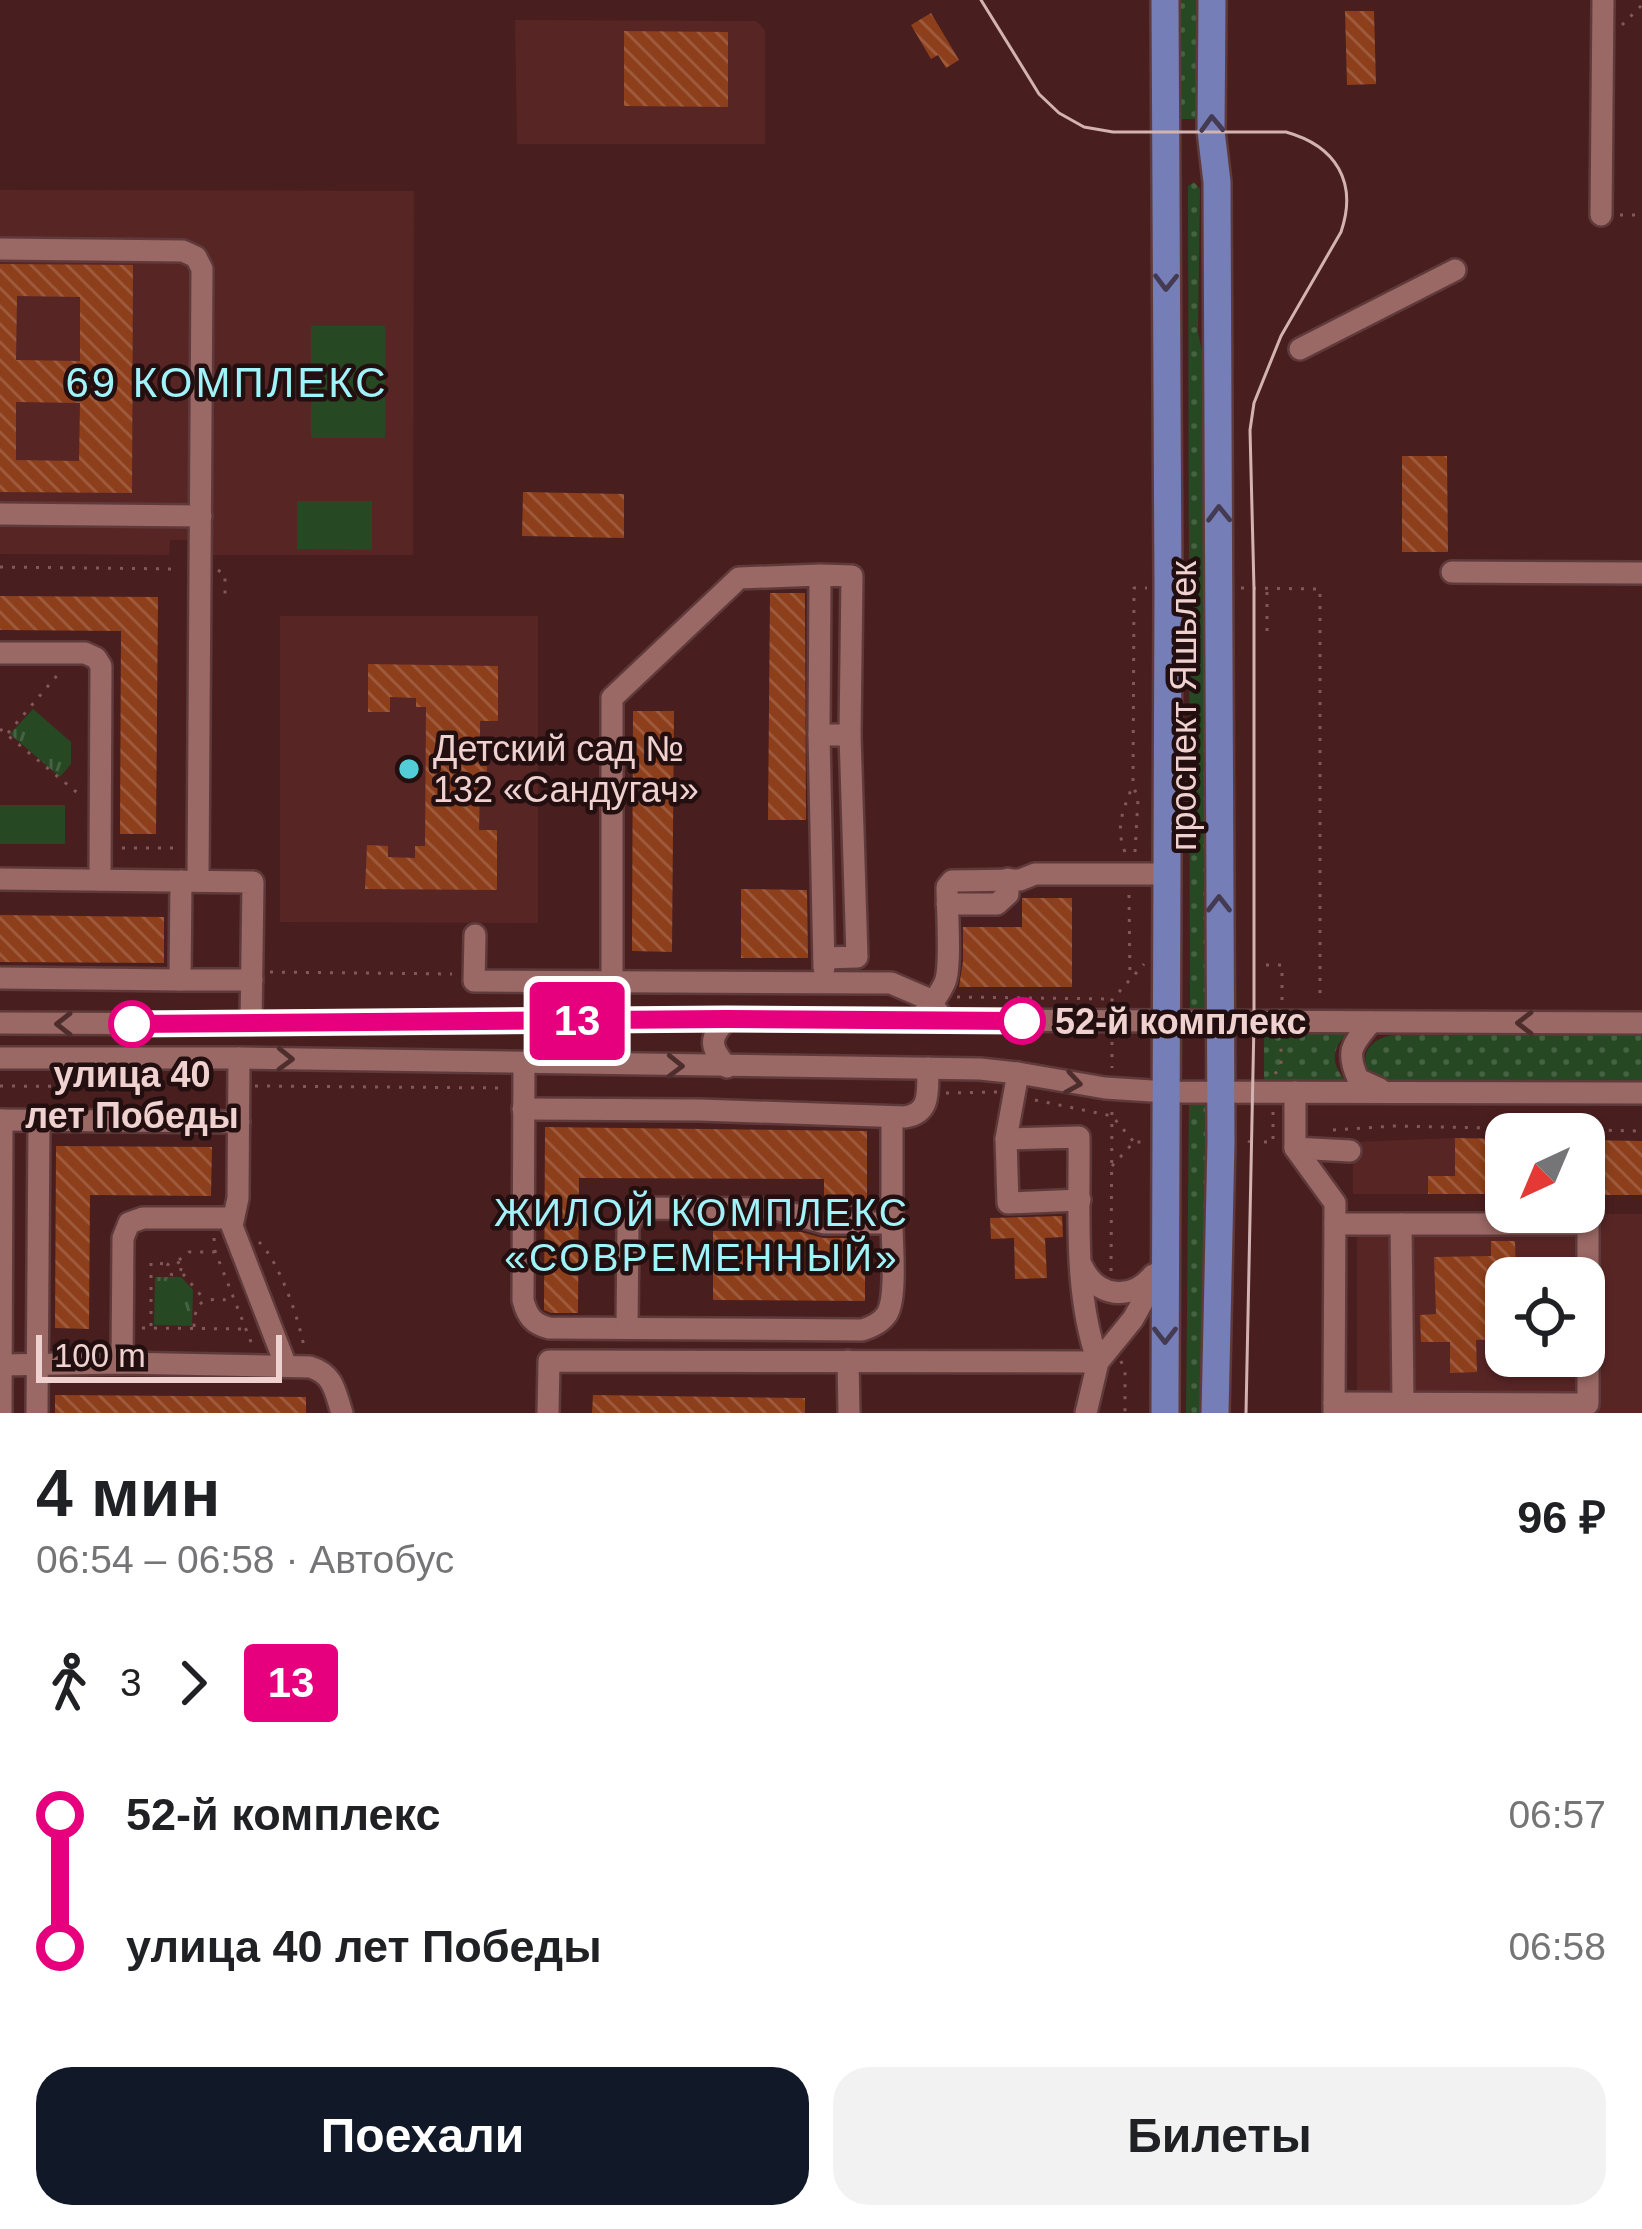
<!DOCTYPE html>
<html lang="ru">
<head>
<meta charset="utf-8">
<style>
  body { margin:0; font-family:Helvetica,sans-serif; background:#f2f2f2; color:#202124; height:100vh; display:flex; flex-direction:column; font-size:45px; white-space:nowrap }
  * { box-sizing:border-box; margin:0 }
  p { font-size:39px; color:#757577 }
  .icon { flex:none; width:66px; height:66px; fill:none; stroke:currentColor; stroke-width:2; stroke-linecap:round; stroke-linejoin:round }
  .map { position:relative; height:1413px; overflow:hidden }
  .sheet { display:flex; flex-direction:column; background:#fff; flex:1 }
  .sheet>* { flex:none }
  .badge { padding:0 24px; border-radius:9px; font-size:42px; line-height:78px }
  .needle { width:78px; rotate:224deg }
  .fabs { position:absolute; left:1485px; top:1113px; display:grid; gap:24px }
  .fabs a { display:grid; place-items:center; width:120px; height:120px; border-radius:24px; background:#fff; box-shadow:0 3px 9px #0004; font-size:60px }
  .scale { position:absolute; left:36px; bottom:30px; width:246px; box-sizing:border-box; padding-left:12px; border:6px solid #efd2d0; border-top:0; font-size:33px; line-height:42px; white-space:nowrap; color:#efd2d0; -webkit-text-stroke:9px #230f0f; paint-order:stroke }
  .map>.badge { position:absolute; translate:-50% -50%; box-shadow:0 0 0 6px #fff }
  .legs { display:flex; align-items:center; gap:18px; height:132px; padding:0 36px; font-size:39px }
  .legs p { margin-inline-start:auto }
  .head { display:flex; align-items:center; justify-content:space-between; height:204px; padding:0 36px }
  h1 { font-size:66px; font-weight:700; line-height:90px }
  .primary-button { display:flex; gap:24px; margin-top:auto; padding:24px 36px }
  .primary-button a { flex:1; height:138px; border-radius:36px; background:#111827; color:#fff; font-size:48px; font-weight:700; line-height:138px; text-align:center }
  .primary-button a+a { background:#f2f2f2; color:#202124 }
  ul { padding:0 36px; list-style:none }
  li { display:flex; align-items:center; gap:42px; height:132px; font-size:45px }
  li i { display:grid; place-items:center; width:18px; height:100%; margin:0 15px; background:currentColor }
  li i::after { content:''; width:30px; height:30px; margin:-15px; border:9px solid; border-radius:50%; background:#fff }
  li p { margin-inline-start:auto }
  li:first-child i { background:linear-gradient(#0000 50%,currentColor 0) }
  li:last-child i { background:linear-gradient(currentColor 50%,#0000 0) }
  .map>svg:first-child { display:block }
</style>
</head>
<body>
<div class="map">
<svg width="1642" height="1413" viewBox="0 0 1642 1413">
  <defs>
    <pattern id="grass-dots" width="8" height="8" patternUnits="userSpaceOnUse" patternTransform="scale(3)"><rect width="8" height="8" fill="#264823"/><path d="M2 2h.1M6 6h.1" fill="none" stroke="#466242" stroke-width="1.8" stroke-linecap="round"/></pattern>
    <pattern id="park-tufts" width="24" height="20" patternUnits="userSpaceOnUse" patternTransform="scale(3)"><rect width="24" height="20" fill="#264823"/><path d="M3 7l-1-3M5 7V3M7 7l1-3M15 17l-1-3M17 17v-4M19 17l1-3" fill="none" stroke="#466242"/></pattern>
    <pattern id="building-back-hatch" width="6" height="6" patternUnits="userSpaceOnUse" patternTransform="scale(3)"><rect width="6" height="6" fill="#8d3f1c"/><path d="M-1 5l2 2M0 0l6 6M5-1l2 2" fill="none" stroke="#9d5a3c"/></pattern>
  </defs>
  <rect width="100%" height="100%" fill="#491e1e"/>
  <g fill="#582525" fill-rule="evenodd">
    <polygon points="515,20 756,21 765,30 765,144 517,144"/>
    <polygon points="0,190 414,191 413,555 206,555 200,540 170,540 169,555 0,554"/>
    <polygon points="280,616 538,616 538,923 280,922"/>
    <polygon points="1455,1138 1506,1139 1506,1194 1353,1194 1353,1142"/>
    <path d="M1357 1212 1642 1214V1413H1357ZM1506 1278H1584V1356H1506Z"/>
  </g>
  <g fill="url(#grass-dots)">
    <polygon points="1177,0 1199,0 1200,119 1177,119"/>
    <polygon points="1194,182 1200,189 1198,332 1208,381 1211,1014 1190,1013 1188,186"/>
    <path d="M1264 1034H1346C1330 1052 1332 1065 1347 1083L1264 1081Z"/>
    <path d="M1393 1035H1642V1084H1383C1355 1067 1362 1040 1393 1035Z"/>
    <polygon points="1189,1101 1209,1102 1209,1413 1186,1413"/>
  </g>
  <g fill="url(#park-tufts)">
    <polygon points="33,709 71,742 71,764 60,777 10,734"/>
    <polygon points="155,1277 181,1277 193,1290 192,1326 154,1325"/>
  </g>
  <g fill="#264823">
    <rect x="311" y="326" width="74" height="112"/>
    <polygon points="297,501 372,501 372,550 297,549"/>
    <rect x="0" y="805" width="65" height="39"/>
  </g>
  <g fill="url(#building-back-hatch)" fill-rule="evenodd">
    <polygon points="1345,11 1374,11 1376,84 1347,85"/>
    <polygon points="931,13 959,60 946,68 938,55 931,59 911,25"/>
    <polygon points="624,31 728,32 728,107 624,106"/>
    <path d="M0 264 133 265 132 493 0 492ZM17 296 80 297V361L16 360ZM16 402 80 403 79 461 16 460Z"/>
    <polygon points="1402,456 1447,456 1448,552 1402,552"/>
    <polygon points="523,492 624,494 624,538 522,536"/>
    <polygon points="770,593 805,593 806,820 768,820"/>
    <polygon points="0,596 158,597 156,834 120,834 121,631 0,630"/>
    <polygon points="368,664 498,666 498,721 480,721 480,766 487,766 487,788 480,788 479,830 497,830 497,890 365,889 367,845 388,846 388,857 415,858 415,846 425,846 426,707 416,707 416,698 390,697 390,712 368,712"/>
    <polygon points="633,711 674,711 672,952 632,951"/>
    <polygon points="741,889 807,890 808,958 741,958"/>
    <polygon points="1022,898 1072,898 1072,987 959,987 963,961 963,927 1022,927"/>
    <polygon points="0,915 164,917 164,963 0,962"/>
    <polygon points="545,1127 867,1131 867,1207 824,1206 824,1179 579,1178 578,1313 551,1313 544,1310"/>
    <polygon points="1455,1138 1506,1139 1506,1194 1428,1194 1428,1176 1455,1176"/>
    <polygon points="1584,1140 1642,1141 1642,1195 1584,1195"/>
    <polygon points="56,1146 212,1147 211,1196 90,1195 89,1329 55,1328"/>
    <polygon points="1062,1216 1063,1237 1045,1238 1047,1278 1015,1279 1014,1238 991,1239 990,1218"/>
    <polygon points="713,1231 801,1232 823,1238 865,1238 865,1301 713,1300"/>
    <polygon points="1491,1241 1515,1241 1516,1278 1506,1278 1506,1339 1476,1340 1477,1372 1450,1373 1450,1342 1421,1342 1420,1315 1436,1314 1434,1257 1491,1256"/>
    <polygon points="55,1395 306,1397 306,1413 55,1413"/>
    <polygon points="593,1395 805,1398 805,1413 592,1413"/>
  </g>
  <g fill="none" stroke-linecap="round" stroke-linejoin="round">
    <g stroke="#5f3a3b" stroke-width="26">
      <g id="minor">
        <polyline points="1601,215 1603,0"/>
        <polyline points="0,249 183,251 196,257 202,269 198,881"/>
        <polyline points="1300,349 1455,270"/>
        <polyline points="0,514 201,516"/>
        <polyline points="1452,572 1642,573"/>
        <polyline points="0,653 85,653 96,658 101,666 100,880"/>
        <polyline points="819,735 824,968"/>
        <polyline points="0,879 253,882 251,1024"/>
        <polyline points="947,904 997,904 1008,894 1008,879"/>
        <polyline points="475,935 474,981 891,983 926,998 945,1020"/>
        <polyline points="824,958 857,957 850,735"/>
        <polyline points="0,978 180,980 181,881"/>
        <polyline points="180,980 252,980"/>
        <path d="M925 1012C931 1006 944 987 946 979 951 961 947 908 947 887L952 881 1020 880 1035 874H1166"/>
        <path d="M727 1019C708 1039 710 1047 727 1067"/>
        <polyline points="612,1020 612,698 739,578 820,575 819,735 850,735 852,576 820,575"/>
        <path d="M1371 1022C1353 1044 1345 1050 1358 1079L1380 1089"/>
        <polyline points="0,1023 251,1024 727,1019 1642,1023"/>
        <polyline points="0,1058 239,1058 980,1069 1018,1073 1105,1088 1167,1092 1642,1093"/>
        <polyline points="239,1058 238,1198 232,1226 286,1366"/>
        <path d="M524 1063 523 1300C527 1316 533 1324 549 1328L862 1330C872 1327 881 1323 887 1314 897 1297 892 1245 892 1223"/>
        <polyline points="1018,1073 1006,1139 1008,1203 1080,1200"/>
        <polyline points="1295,1092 1295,1148 1335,1203 1334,1412"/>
        <path d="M523 1109 700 1110 905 1117C932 1113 927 1090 928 1068"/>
        <polyline points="0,1120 239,1122"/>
        <path d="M1006 1139 1079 1137C1080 1211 1073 1291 1098 1362"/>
        <polyline points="1295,1148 1350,1151"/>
        <polyline points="1401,1224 1403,1403"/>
        <path d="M1082 1266C1096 1297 1131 1302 1153 1275"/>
        <polyline points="627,1328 628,1226 636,1211 645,1208 776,1209 824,1223 892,1223 892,1117"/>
        <polyline points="848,1361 849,1413"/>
        <polyline points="122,1363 123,1238 129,1223 143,1218 233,1218"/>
        <path d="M1 1365 122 1363 310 1367C334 1374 335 1392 342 1413"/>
        <polyline points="1334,1403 1588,1404 1588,1224 1335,1224"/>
        <polyline points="1,1413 2,1120"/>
        <polyline points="37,1413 39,1121"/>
        <polyline points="548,1413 549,1361 1098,1362"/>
        <polyline points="1086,1413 1098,1362 1133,1319 1162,1267"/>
      </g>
    </g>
    <g stroke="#5f3a3b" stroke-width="32">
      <g id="major">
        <polyline points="1212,0 1211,131 1217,182 1221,1142 1215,1413"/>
        <polyline points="1165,1413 1168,588 1165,0"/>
      </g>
    </g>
    <g stroke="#805959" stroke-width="3" stroke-dasharray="3 9" stroke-linecap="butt">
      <polyline points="1622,25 1642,5"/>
      <polyline points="1620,215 1642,215"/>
      <polyline points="0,567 178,569"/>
      <polyline points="218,570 225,575 225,597"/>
      <polyline points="1241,588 1320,589 1320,1002"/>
      <polyline points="1267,631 1267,591"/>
      <polyline points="0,729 80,795"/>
      <polyline points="8,733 60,672"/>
      <polyline points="122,848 178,848"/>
      <path d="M1125 852C1115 827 1123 811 1132 787"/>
      <polyline points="1135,852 1138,799 1133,785 1134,588 1147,588"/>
      <polyline points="1129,895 1130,979"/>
      <polyline points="1266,965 1282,965 1282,1001"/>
      <polyline points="270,972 452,974"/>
      <polyline points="957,997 1111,999"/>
      <polyline points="1111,1001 1144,964"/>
      <polyline points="1112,1042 1112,1068"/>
      <polyline points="1275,1074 1281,1065 1281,1043"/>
      <polyline points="0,1086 156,1087"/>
      <polyline points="255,1086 504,1088"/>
      <polyline points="946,1093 997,1092"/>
      <polyline points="1035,1100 1112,1116 1134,1142"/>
      <polyline points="1333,1130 1394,1126 1642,1131"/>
      <polyline points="1248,1141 1250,1142"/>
      <polyline points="1264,1142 1273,1142 1273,1111"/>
      <polyline points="1112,1166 1134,1142 1145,1142"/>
      <polyline points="214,1238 215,1251 253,1347"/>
      <path d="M259 1242C279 1261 299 1319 304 1347"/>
      <polyline points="179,1260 189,1252 214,1252"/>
      <circle cx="174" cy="1268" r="7"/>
      <polyline points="1111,1271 1112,1106"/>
      <polyline points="183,1274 204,1299"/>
      <polyline points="151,1326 151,1263 168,1264"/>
      <path d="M194 1327C195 1297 205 1299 231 1300"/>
      <polyline points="142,1328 246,1329"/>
      <polyline points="1121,1361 1125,1373 1125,1413"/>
    </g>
    <use href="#minor" stroke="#9a6865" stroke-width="21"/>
    <use href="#major" stroke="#757eb7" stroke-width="27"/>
    <path stroke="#d3b3b2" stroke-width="3" d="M981 0 1039 94 1059 113 1084 127 1113 132H1286C1336 146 1358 182 1341 232L1281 336 1254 403 1250 430 1254 589V1022L1246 1413"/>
  </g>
  <defs><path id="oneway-chevron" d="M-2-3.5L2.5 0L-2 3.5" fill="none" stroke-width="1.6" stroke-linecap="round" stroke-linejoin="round" transform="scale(3)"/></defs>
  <g stroke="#443b52">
    <use href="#oneway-chevron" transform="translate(1212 124) rotate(-92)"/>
    <use href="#oneway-chevron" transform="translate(1166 282) rotate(91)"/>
    <use href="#oneway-chevron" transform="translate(1219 514) rotate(-91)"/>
    <use href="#oneway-chevron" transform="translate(1219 904) rotate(-90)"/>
    <use href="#oneway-chevron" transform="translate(1165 1335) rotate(90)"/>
  </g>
  <g stroke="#4d2e2d">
    <use href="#oneway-chevron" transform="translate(1525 1023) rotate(-180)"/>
    <use href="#oneway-chevron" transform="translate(64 1024) rotate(-180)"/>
    <use href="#oneway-chevron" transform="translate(285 1059) rotate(1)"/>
    <use href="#oneway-chevron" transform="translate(675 1066) rotate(1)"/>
    <use href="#oneway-chevron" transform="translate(1073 1083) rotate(9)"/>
  </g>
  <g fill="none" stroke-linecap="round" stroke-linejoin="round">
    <g stroke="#fff" stroke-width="27">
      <polyline id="line-1" points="132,1024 727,1019 1022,1021"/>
    </g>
    <use href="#line-1" stroke="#e6007e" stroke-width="18"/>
  </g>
  <circle fill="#52ccd6" stroke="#230f0f" stroke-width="4.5" cx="409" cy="769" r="12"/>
  <g fill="#fff" stroke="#e6007e" stroke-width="6">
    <circle cx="1022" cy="1021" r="21"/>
    <circle cx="132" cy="1024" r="21"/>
  </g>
  <g text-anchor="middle" stroke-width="9" stroke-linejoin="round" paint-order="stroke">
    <g font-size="36" fill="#efd2d0" stroke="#230f0f">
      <text transform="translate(1183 706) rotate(-90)" y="13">проспект Яшьлек</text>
    </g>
    <g font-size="36" fill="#efd2d0" stroke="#230f0f" text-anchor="start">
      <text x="433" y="761">Детский сад №<tspan x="433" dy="41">132 «Сандугач»</tspan></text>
    </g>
    <g font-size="36" font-weight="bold" fill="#efd2d0" stroke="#230f0f" text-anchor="start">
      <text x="1055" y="1034">52-й комплекс</text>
      <text x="132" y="1087" text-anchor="middle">улица 40<tspan x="132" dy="41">лет Победы</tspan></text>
    </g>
    <g font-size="39" letter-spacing="3" fill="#a1f3fa" stroke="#230f0f">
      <text x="702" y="1226">ЖИЛОЙ КОМПЛЕКС<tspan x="702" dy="45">«СОВРЕМЕННЫЙ»</tspan></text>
    </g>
    <g font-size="42" letter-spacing="3" fill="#a1f3fa" stroke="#230f0f">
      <text x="227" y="397">69 КОМПЛЕКС</text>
    </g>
  </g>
</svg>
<div class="fabs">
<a><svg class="needle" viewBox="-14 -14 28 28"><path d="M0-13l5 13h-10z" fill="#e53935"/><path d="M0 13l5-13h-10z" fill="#757577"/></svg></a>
<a><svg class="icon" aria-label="locate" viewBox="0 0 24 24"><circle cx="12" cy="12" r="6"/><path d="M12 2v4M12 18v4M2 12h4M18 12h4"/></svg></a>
</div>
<div class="scale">100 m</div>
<b class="badge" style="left:577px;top:1021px;background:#e6007e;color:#fff">13</b>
</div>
<section class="sheet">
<div class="head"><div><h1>4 мин</h1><p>06:54 – 06:58 · Автобус</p></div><b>96 ₽</b></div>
<div class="legs"><svg class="icon" aria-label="walk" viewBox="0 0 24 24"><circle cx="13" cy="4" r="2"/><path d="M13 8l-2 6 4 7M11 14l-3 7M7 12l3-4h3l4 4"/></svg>3<svg class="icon" aria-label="forward" viewBox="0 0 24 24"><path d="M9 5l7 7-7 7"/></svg><b class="badge" style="background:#e6007e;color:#fff">13</b></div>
<ul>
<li><i style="color:#e6007e"></i><b>52-й комплекс</b><p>06:57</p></li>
<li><i style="color:#e6007e"></i><b>улица 40 лет Победы</b><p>06:58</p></li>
</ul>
<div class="primary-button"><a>Поехали</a><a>Билеты</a></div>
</section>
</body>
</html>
